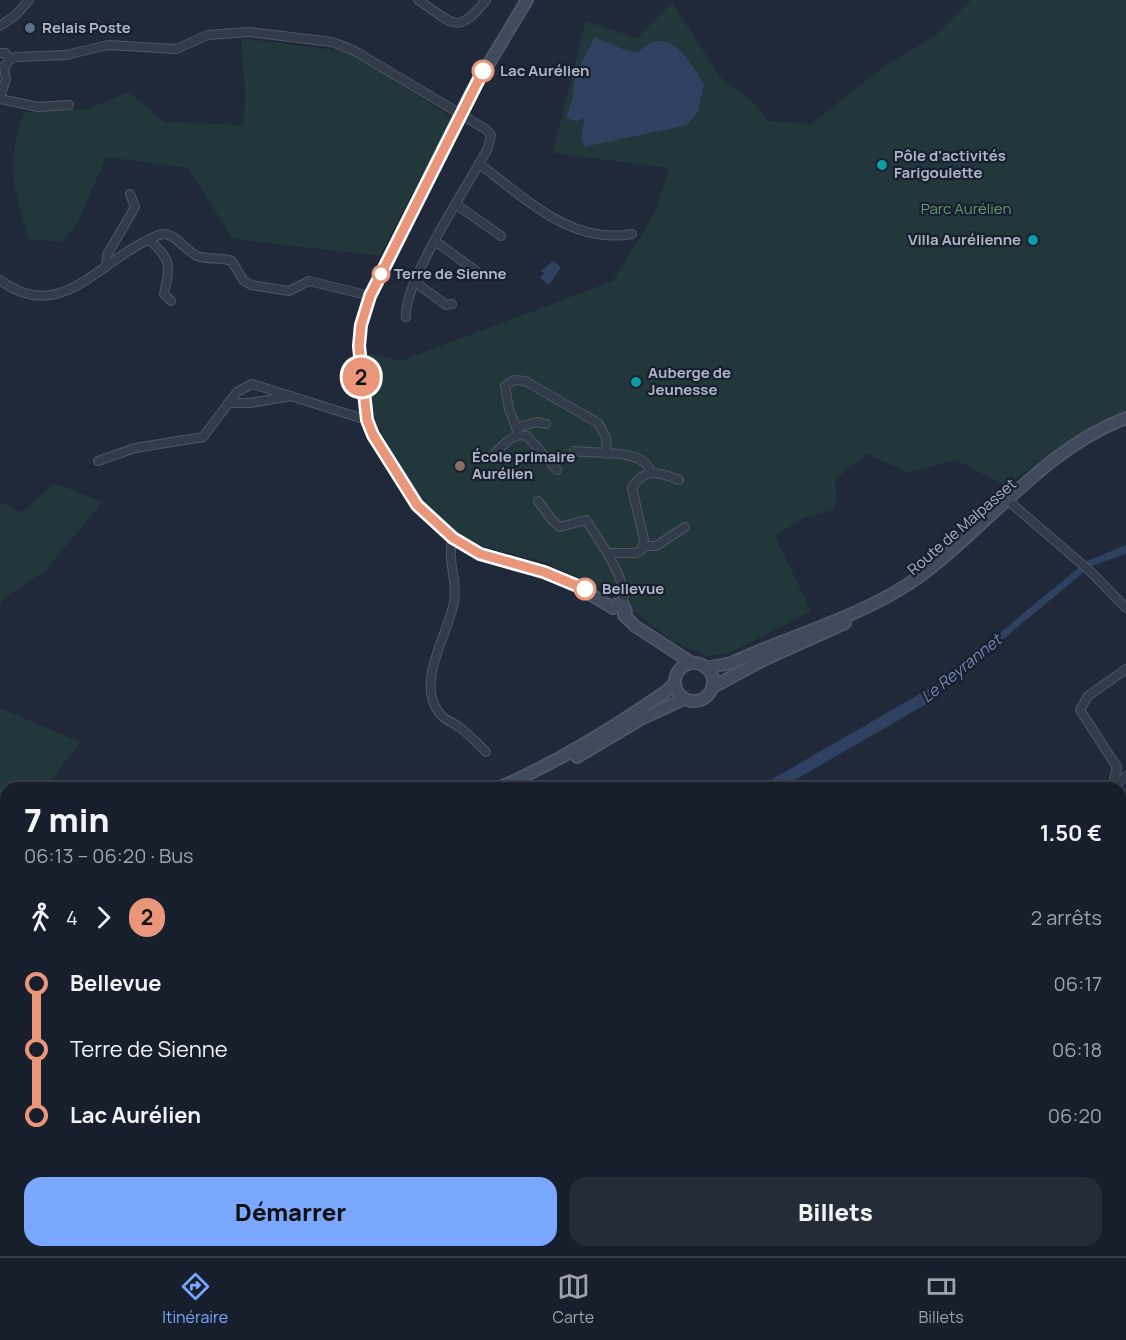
<!DOCTYPE html>
<html lang="fr">
<head>
<meta charset="utf-8">
<style>
  body { margin:0; font-family:Manrope,sans-serif; background:#242c38; color:#f1f3f6; height:100vh; display:flex; flex-direction:column; font-size:22px; white-space:nowrap }
  * { box-sizing:border-box; margin:0 }
  p { font-size:20px; color:#9ea2a9 }
  .icon { flex:none; width:33px; height:33px; fill:none; stroke:currentColor; stroke-width:2; stroke-linecap:round; stroke-linejoin:round }
  .map { position:relative; flex:1; overflow:hidden }
  .panel { position:absolute; left:0px; top:782px; width:1126px; height:476px; display:flex; flex-direction:column; background:#171f2c; border-radius:18px 18px 0 0; box-shadow:0 2px 4px #0004,0 0 0 2px #363d48 }
  .panel>* { flex:none }
  .badge { padding:0 12px; border-radius:20px; font-size:21px; line-height:39px }
  .map>.badge { position:absolute; translate:-50% -50%; box-shadow:0 0 0 3px #fff }
  .legs { display:flex; align-items:center; gap:9px; height:66px; padding:0 24px; font-size:20px }
  .legs p { margin-inline-start:auto }
  .head { display:flex; align-items:center; justify-content:space-between; height:102px; padding:0 24px }
  h1 { font-size:33px; font-weight:800; line-height:45px }
  .button { display:flex; gap:12px; margin-top:auto; padding:12px 24px }
  .button a { flex:1; height:69px; border-radius:18px; background:#7aa7ff; color:#111; font-size:24px; font-weight:800; line-height:69px; text-align:center }
  .button a+a { background:#242c38; color:#f1f3f6 }
  ul { padding:0 24px; list-style:none }
  li { display:flex; align-items:center; gap:21px; height:66px; font-size:22px }
  li i { display:grid; place-items:center; width:9px; height:100%; margin:0 8px; background:currentColor }
  li i::after { content:''; width:15px; height:15px; margin:-8px; border:4px solid; border-radius:50%; background:#171f2c }
  li p { margin-inline-start:auto }
  li:first-child i { background:linear-gradient(#0000 50%,currentColor 0) }
  li:last-child i { background:linear-gradient(currentColor 50%,#0000 0) }
  .menu { display:flex; justify-content:space-around; align-items:center; height:84px; border-top:2px solid #363d48; background:#171f2c; font-size:16px; color:#9ea2a9 }
  .menu a { display:grid; justify-items:center; gap:3px }
  .menu .selected { color:#7aa7ff }
  .map>svg:first-child { display:block }
</style>
</head>
<body>
<div class="map">
<svg width="1126" height="1256" viewBox="0 0 1126 1256">
  <rect width="100%" height="100%" fill="#1f293a"/>
  <g fill="#21373b">
    <polygon points="971,0 1126,0 1126,410 1071,438 1006,486 956,460 909,473 867,454 835,479 837,500 833,510 804,518 775,536 811,611 730,653 707,656 672,641 611,593 546,563 453,538 399,465 374,419 363,352 400,361 613,281 655,212 669,168 553,153 586,21 637,38 672,3 721,78 753,102 769,121 811,124 883,67 935,36"/>
    <path d="M241 38 350 52 452 118 380 256 233 239 188 168 106 157 78 222 62 242 29 239C14 187 5 166 24 112L88 109 129 92 164 122 244 125 245 90Z"/>
    <polygon points="55,483 102,502 45,571 3,599 0,606 0,502 22,512"/>
    <polygon points="0,708 80,742 46,787 6,788 6,825 0,827"/>
  </g>
  <g fill="#2f4161">
    <path d="M595 37 627 51 637 52C643 49 650 42 657 41 679 39 694 69 704 84L698 112 687 125 584 147 581 137 585 118 576 121 566 118 573 97 575 74Z"/>
    <polygon points="553,261 561,267 549,285 540,278 544,273 541,271"/>
    <polygon points="1126,545 1126,554 1091,566 931,699 922,702 921,698 1087,561"/>
    <polygon points="1126,945 1126,991 1121,996 1121,949"/>
    <polygon points="556,1251 649,1251 637,1256 544,1256"/>
  </g>
  <g fill="none" stroke-linecap="round" stroke-linejoin="round">
    <g stroke="#2f4161" stroke-width="12">
      <polyline points="769,788 935,692"/>
      <polyline points="194,1256 195,1251"/>
    </g>
    <g stroke="#4d5665" stroke-width="10">
      <g id="street">
        <path d="M418 0C454 23 456 37 486 0"/>
        <polyline points="0,26 16,15 29,0"/>
        <polyline points="0,53 5,53 9,57 7,64"/>
        <path d="M9 60 16 57 66 55 108 45 176 49 208 35 249 32 332 42 353 50 487 130 491 135 488 148C469 184 403 282 406 317"/>
        <polyline points="0,97 6,79 4,66"/>
        <polyline points="0,99 38,107 69,105"/>
        <path d="M479 164C526 198 570 245 632 234"/>
        <polyline points="457,205 501,236"/>
        <path d="M149 240C172 259 170 266 164 294L171 301"/>
        <polyline points="435,241 476,271"/>
        <polyline points="106,267 107,255 135,207 130,194"/>
        <path d="M0 280C57 323 95 267 142 243 148 240 156 235 163 234 175 233 186 251 197 256 208 260 222 257 232 261L243 280 251 285 289 291 309 281 370 296"/>
        <polyline points="415,282 446,305 452,304"/>
        <polyline points="228,403 250,403 291,396"/>
        <polyline points="516,428 537,422 546,424"/>
        <polyline points="519,435 509,409 505,386 514,380 525,381 598,423 606,437 607,454"/>
        <path d="M574 451C593 454 646 448 650 472"/>
        <path d="M495 453C505 444 513 432 527 436L557 470"/>
        <polyline points="98,461 135,448 203,437 237,392 252,384 367,420"/>
        <path d="M538 501 552 520 560 527 586 520C598 539 631 583 622 604"/>
        <polyline points="1012,504 1091,572 1126,608"/>
        <path d="M453 538C446 559 458 579 454 602 448 636 412 686 443 717 448 721 454 723 459 727 469 734 477 743 486 752"/>
        <polyline points="643,546 656,546 685,527"/>
        <path d="M608 553H636L641 550 644 540 632 488C644 467 659 472 679 480"/>
        <polyline points="1112,788 1117,767 1080,710 1088,696 1126,669"/>
        <polyline points="1112,788 1126,776"/>
        <polyline points="1120,938 1126,934"/>
        <polyline points="1120,1010 1126,1006"/>
        <polyline points="0,1118 6,1121"/>
        <polyline points="333,1251 338,1256"/>
        <polyline points="520,1256 532,1251"/>
        <polyline points="675,1256 686,1251"/>
      </g>
    </g>
    <g stroke="#4d5665" stroke-width="14">
      <g id="secondary">
        <polyline points="527,0 471,93 370,296 361,325 359,346 367,420 373,435 418,505 453,538 480,554 544,572 575,585 613,608"/>
        <polyline points="613,608 617,604 622,604 626,611 624,615"/>
        <polyline points="624,615 635,626 692,663"/>
        <circle cx="694" cy="682" r="19"/>
        <path d="M706 668 731 663C788 637 859 617 910 583 985 532 1039 451 1126 418"/>
        <polyline points="713,687 763,660 845,623"/>
        <polyline points="577,757 641,719 684,699"/>
        <path d="M498 788C559 762 614 727 668 690L675 682"/>
        <polyline points="0,1141 6,1137"/>
        <polyline points="0,1151 6,1146"/>
      </g>
    </g>
    <use href="#street" stroke="#323b4a" stroke-width="8"/>
    <use href="#secondary" stroke="#404a5e" stroke-width="10"/>
  </g>
  <g fill="none" stroke-linecap="round" stroke-linejoin="round">
    <g stroke="#fff" stroke-width="14">
      <polyline id="line-1" points="483,71 370,296 361,325 359,346 367,420 373,435 417,505 453,538 480,554 544,572 585,589"/>
    </g>
    <use href="#line-1" stroke="#e9967a" stroke-width="9"/>
  </g>
  <circle fill="#5c6f8a" stroke="#18202f" stroke-width="2" cx="30" cy="28" r="6"/>
  <g fill="#fff" stroke="#e9967a" stroke-width="3">
    <circle cx="483" cy="71" r="10"/>
    <circle cx="381" cy="274" r="8"/>
    <circle cx="585" cy="589" r="10"/>
  </g>
  <g fill="#0f9aa8" stroke="#18202f" stroke-width="2">
    <circle cx="882" cy="165" r="6"/>
    <circle cx="1033" cy="240" r="6"/>
    <circle cx="636" cy="382" r="6"/>
  </g>
  <circle fill="#8d6e63" stroke="#18202f" stroke-width="2" cx="460" cy="466" r="6"/>
  <g text-anchor="middle" stroke-width="4.5" stroke-linejoin="round" paint-order="stroke">
    <g font-size="15" font-weight="bold" fill="#adb6c7" stroke="#18202f" text-anchor="start">
      <text x="42" y="33">Relais Poste</text>
      <text x="894" y="161">Pôle d'activités<tspan x="894" dy="17">Farigoulette</tspan></text>
      <text x="1021" y="245" text-anchor="end">Villa Aurélienne</text>
      <text x="648" y="378">Auberge de<tspan x="648" dy="17">Jeunesse</tspan></text>
      <text x="472" y="462">École primaire<tspan x="472" dy="17">Aurélien</tspan></text>
    </g>
    <g font-size="15" font-weight="bold" fill="#adb6c7" stroke="#18202f" text-anchor="start">
      <text x="500" y="76">Lac Aurélien</text>
      <text x="394" y="279">Terre de Sienne</text>
      <text x="602" y="594">Bellevue</text>
    </g>
    <g font-size="15" fill="#629972" stroke="#18202f">
      <text x="966" y="214">Parc Aurélien</text>
    </g>
    <g font-size="15" fill="#adb6c7" stroke="#18202f">
      <text transform="translate(962 527) rotate(-41)" y="5">Route de Malpasset</text>
    </g>
    <g font-size="16" font-style="italic" fill="#728ab2" stroke="#18202f">
      <text transform="translate(961 668) rotate(-39)" y="6">Le Reyrannet</text>
    </g>
  </g>
</svg>
<b class="badge" style="left:361px;top:377px;background:#e9967a;color:#111">2</b>
<section class="panel">
<div class="head"><div><h1>7 min</h1><p>06:13 – 06:20 · Bus</p></div><b>1.50 €</b></div>
<div class="legs"><svg class="icon" aria-label="walk" viewBox="0 0 24 24"><circle cx="13" cy="4" r="2"/><path d="M13 8l-2 6 4 7M11 14l-3 7M7 12l3-4h3l4 4"/></svg>4<svg class="icon" aria-label="forward" viewBox="0 0 24 24"><path d="M9 5l7 7-7 7"/></svg><b class="badge" style="background:#e9967a;color:#111">2</b><p>2 arrêts</p></div>
<ul>
<li><i style="color:#e9967a"></i><b>Bellevue</b><p>06:17</p></li>
<li><i style="color:#e9967a"></i><span>Terre de Sienne</span><p>06:18</p></li>
<li><i style="color:#e9967a"></i><b>Lac Aurélien</b><p>06:20</p></li>
</ul>
<div class="button"><a>Démarrer</a><a>Billets</a></div>
</section>
</div>
<nav class="menu">
<a class="selected"><svg class="icon" aria-label="directions" viewBox="0 0 24 24"><path d="M12 3l9 9-9 9-9-9zM9 14v-3h6M13 9l2 2-2 2"/></svg>Itinéraire</a>
<a><svg class="icon" aria-label="map" viewBox="0 0 24 24"><path d="M3 6l6-2 6 2 6-2v14l-6 2-6-2-6 2zM9 4v14M15 6v14"/></svg>Carte</a>
<a><svg class="icon" aria-label="tickets" viewBox="0 0 24 24"><path d="M3 7h18v10H3zM15 7v10"/></svg>Billets</a>
</nav>
</body>
</html>
